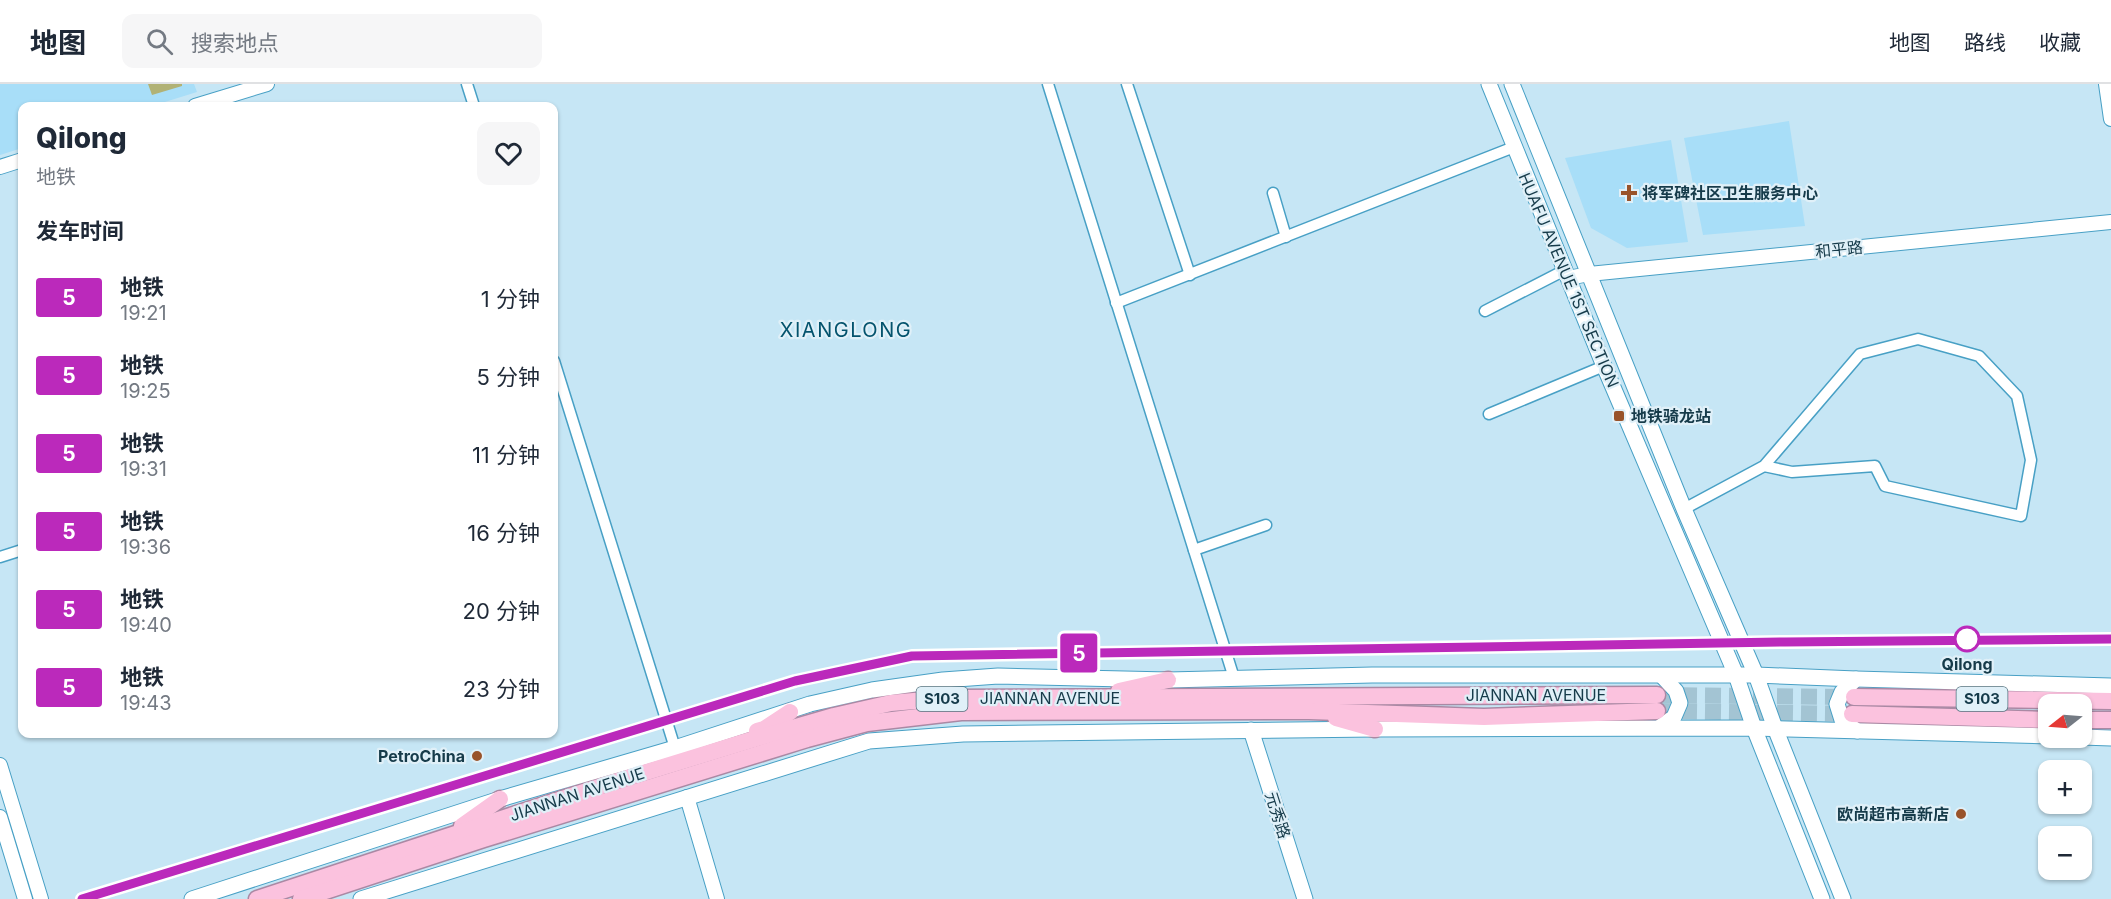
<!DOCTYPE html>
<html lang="zh">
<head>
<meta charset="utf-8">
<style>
  body { margin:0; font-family:Inter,"Noto Sans SC",sans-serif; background:#f6f6f7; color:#1f2937; height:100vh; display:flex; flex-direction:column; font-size:22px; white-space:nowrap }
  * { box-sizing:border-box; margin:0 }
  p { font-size:20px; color:#747a83 }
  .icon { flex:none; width:33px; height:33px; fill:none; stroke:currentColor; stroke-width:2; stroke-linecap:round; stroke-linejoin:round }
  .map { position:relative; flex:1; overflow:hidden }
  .sheet { position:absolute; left:18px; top:18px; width:540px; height:636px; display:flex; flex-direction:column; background:#fff; border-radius:12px; box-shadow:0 2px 4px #0004 }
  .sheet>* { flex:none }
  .badge { padding:0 12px; border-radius:4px; font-size:21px; line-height:39px }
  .needle { width:39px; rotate:253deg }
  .fabs { position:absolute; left:2038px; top:610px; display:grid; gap:12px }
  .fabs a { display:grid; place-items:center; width:54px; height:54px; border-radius:12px; background:#fff; box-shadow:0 2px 4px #0004; font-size:30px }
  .map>.badge { position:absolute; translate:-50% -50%; box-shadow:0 0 0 3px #fff }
  h2 { padding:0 18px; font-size:22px; line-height:54px }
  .round { display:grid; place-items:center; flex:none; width:63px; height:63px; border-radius:12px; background:#f6f6f7 }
  .overview { display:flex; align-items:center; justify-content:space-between; height:102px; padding:0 18px }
  h1 { font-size:28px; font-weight:800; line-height:45px }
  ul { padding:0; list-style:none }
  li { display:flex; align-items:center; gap:18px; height:78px; padding:0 18px }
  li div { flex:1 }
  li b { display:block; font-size:22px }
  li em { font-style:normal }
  li .badge { min-width:66px; font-weight:700; text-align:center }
  header { display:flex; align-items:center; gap:36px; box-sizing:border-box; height:84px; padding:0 30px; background:#fff; border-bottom:2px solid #e0e1e3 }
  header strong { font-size:28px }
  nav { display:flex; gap:33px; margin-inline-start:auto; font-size:21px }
  .search { width:420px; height:54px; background:#f6f6f7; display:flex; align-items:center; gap:15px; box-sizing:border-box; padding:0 21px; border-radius:12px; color:#747a83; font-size:22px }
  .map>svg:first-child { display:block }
</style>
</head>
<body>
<header>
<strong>地图</strong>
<div class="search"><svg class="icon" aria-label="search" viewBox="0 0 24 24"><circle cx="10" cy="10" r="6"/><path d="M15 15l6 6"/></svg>搜索地点</div>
<nav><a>地图</a><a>路线</a><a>收藏</a></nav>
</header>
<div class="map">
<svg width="2111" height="815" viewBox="0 0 2111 815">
  <rect width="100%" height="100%" fill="#c6e6f5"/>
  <g fill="#a8def8">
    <polygon points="0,0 194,0 197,8 152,22 22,22 22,64 0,71"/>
    <polygon points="1789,37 1805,142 1703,151 1684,54"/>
    <polygon points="1671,56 1688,158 1627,164 1591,144 1565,74"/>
  </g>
  <polygon fill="#b1b275" points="148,0 182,0 182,2 152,11"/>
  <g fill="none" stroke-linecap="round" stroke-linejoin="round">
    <g stroke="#a3c4d3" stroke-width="16" stroke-dasharray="16 8" stroke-linecap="butt">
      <polyline points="1657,611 1853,613"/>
      <polyline points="1657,627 1852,630"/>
    </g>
    <g stroke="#48a0c5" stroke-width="13">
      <g id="minor">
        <polyline points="467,0 474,22"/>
        <polyline points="1048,0 1234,594"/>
        <polyline points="1127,0 1190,191"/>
        <polyline points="1273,109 1286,153"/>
        <polyline points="1116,219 1514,63"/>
        <polyline points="1485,227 1565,186"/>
        <polyline points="554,277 675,664"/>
        <polyline points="1489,330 1604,282"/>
        <polyline points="1684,425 1764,382 1860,270 1918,255 1979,272 2017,312 2031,376 2021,432 1885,402 1875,382 1792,388 1764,382"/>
        <polyline points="1194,466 1266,441"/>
        <polyline points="0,473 22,466"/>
      </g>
    </g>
    <g stroke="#48a0c5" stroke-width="16">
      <g id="tertiary">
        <polyline points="2106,0 2111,35"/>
        <polyline points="195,22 267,0"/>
        <polyline points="0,83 22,76"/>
        <polyline points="1568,194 1589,190 2111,138"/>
        <polyline points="0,681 41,815"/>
        <polyline points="687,713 717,815"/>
        <polyline points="0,733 25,815"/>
      </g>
    </g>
    <g stroke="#48a0c5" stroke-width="17">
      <g id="secondary">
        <polyline points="1489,0 1604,282 1736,591 1754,644 1822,815"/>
        <polyline points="1512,0 1684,425 1756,591 1775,644 1843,815"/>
        <polyline points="1856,595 1842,608 1837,620 1842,636 1857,647"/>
        <polyline points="1660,643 1674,633 1680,619 1676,607 1662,592"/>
        <polyline points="1251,646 1305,815"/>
        <polyline points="2082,653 2111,654"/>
        <polyline points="192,815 500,715 675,664 810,620 872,606 943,596 998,592 1168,596 1372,591 1756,591 1856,595 2111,602"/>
        <polyline points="361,815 869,657 963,650 1375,645 1754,644 2049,652"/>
      </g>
    </g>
    <g stroke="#aa89a4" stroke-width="19">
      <g id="trunk">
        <polyline points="1119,607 1168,596"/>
        <polyline points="1854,613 2111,617"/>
        <polyline points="1852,630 2049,636"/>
        <polyline points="1336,634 1375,645"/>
        <polyline points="2082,636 2111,636"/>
        <polyline points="757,647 764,645 790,628"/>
        <polyline points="462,742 500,715"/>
        <polyline points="257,815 611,699 754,655 834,632 891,619 948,614 1657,611"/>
        <polyline points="301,815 484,755 807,655 867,639 961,628 1309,627 1484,633 1657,627"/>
      </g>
    </g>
    <use href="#minor" stroke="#fff" stroke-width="10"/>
    <use href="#tertiary" stroke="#fff" stroke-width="14"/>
    <use href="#secondary" stroke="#fff" stroke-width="15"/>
    <use href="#trunk" stroke="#fbc2de" stroke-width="16"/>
  </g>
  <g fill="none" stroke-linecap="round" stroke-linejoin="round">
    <g stroke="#fff" stroke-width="14">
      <polyline id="line" points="82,815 795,597 912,572 1785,558 2111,555"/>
    </g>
    <use href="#line" stroke="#bb29bb" stroke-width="9"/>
  </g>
  <g fill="#99532a" stroke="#e0f0f8" stroke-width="2">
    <path d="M1626 100h6v6h6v6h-6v6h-6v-6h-6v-6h6z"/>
    <rect x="1613" y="326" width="12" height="12" rx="3"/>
    <circle cx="477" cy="672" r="6"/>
    <circle cx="1961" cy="730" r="6"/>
  </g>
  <circle fill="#fff" stroke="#bb29bb" stroke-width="3" cx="1967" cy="555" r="12"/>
  <g text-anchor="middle" stroke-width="4.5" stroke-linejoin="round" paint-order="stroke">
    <g fill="#e0f0f8" stroke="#53717e" stroke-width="1.5">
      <rect x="916.5" y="603" width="51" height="24" rx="4.5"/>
      <rect x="1956.5" y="603" width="51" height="24" rx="4.5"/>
    </g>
    <g font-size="15" font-weight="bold" fill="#163b4a">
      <text x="942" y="620">S103</text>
      <text x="1982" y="620">S103</text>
    </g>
    <g font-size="16" font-weight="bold" fill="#163b4a" stroke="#e0f0f8" text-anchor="start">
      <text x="1642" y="115">将军碑社区卫生服务中心</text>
      <text x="1631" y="338">地铁骑龙站</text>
      <text x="465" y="678" text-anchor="end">PetroChina</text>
      <text x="1949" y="736" text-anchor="end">欧尚超市高新店</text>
    </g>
    <g font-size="16" fill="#163b4a" stroke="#e0f0f8">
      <text transform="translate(1839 165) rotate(-6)" y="6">和平路</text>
      <text transform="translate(1569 196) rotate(67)" y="6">HUAFU AVENUE 1ST SECTION</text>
      <text x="1536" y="617">JIANNAN AVENUE</text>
      <text x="1050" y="620">JIANNAN AVENUE</text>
      <text transform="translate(577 710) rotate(-18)" y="6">JIANNAN AVENUE</text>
      <text transform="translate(1278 731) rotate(72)" y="6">元秀路</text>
    </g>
    <g font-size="16" font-weight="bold" fill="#163b4a" stroke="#e0f0f8">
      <text x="1967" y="586">Qilong</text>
    </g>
    <g font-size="20" letter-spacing="1.5" fill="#04536d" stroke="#e0f0f8">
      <text x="846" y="253">XIANGLONG</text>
    </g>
  </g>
</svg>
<div class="fabs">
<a><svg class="needle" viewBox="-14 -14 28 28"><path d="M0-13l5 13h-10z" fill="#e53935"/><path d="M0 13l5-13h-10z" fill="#747a83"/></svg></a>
<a>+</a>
<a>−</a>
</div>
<b class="badge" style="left:1079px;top:569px;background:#bb29bb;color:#fff">5</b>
<section class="sheet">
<div class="overview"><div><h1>Qilong</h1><p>地铁</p></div><a class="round"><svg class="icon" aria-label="heart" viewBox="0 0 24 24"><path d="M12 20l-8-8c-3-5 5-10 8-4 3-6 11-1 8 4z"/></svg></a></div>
<h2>发车时间</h2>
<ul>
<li><span class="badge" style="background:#bb29bb;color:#fff">5</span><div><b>地铁</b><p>19:21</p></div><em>1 分钟</em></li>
<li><span class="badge" style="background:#bb29bb;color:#fff">5</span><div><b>地铁</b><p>19:25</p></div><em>5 分钟</em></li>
<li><span class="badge" style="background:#bb29bb;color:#fff">5</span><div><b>地铁</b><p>19:31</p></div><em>11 分钟</em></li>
<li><span class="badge" style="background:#bb29bb;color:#fff">5</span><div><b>地铁</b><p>19:36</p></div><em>16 分钟</em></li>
<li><span class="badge" style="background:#bb29bb;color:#fff">5</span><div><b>地铁</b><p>19:40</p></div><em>20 分钟</em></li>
<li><span class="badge" style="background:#bb29bb;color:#fff">5</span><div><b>地铁</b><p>19:43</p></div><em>23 分钟</em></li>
</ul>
</section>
</div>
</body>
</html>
